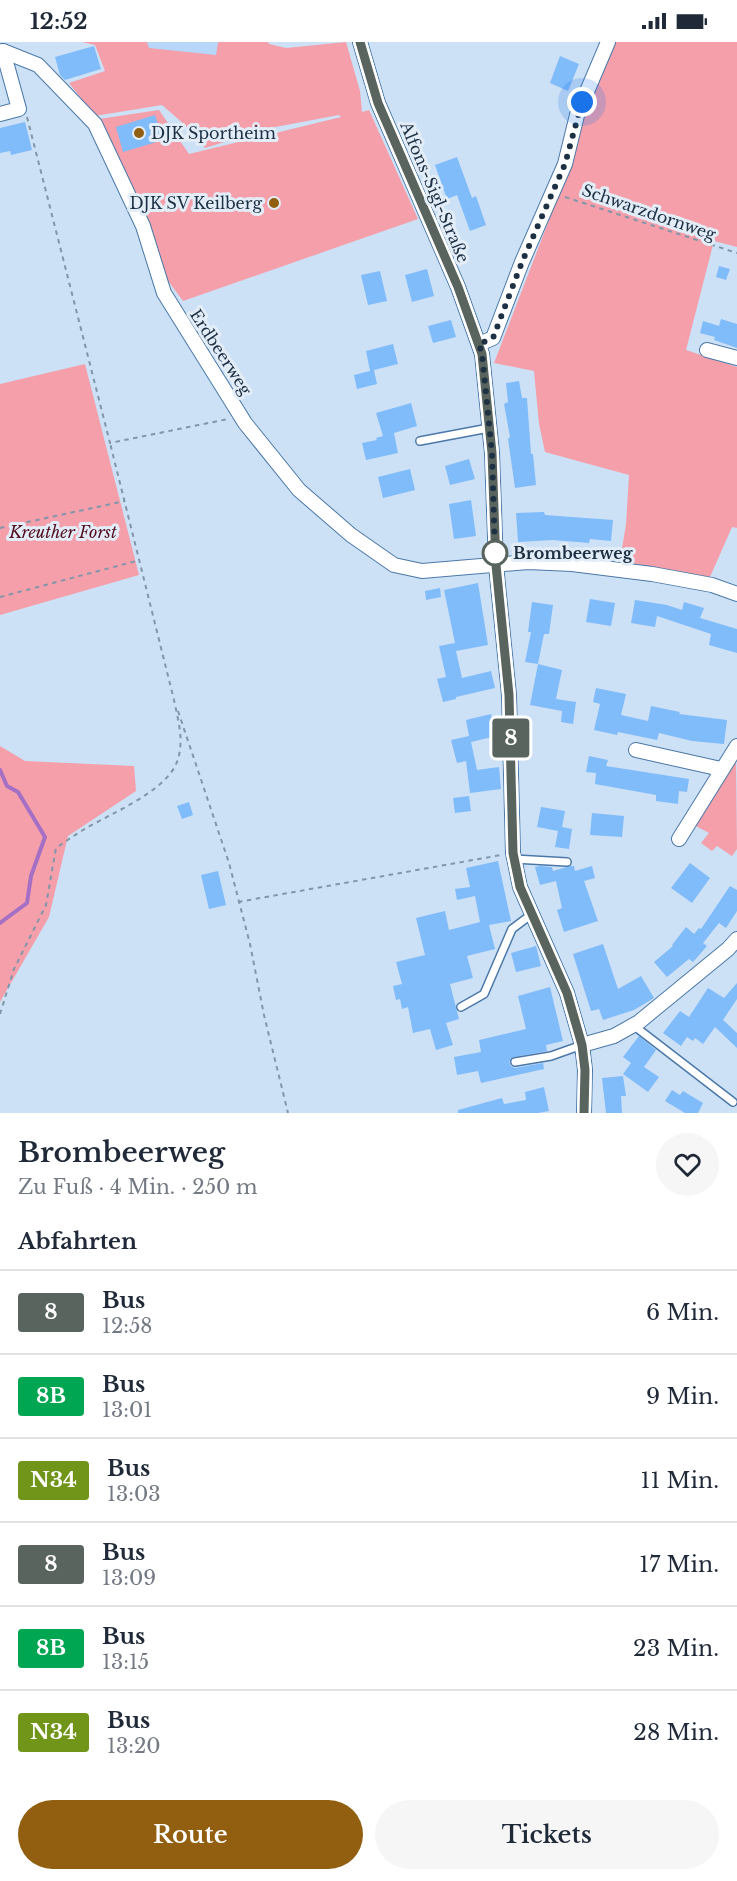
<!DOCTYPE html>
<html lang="de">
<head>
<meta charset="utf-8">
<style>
  body { margin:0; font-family:"Libre Baskerville",serif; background:#f6f6f7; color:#1f2937; height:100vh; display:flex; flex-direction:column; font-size:22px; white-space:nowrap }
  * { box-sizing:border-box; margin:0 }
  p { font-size:20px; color:#747a83 }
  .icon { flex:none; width:33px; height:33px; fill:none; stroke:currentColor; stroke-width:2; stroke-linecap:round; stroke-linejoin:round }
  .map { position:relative; height:1071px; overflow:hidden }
  .panel { display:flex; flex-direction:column; background:#fff; flex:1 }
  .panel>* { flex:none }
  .badge { padding:0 12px; border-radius:4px; font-size:21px; line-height:39px }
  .you { position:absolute; width:30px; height:30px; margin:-15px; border:4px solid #fff; border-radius:50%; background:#1a73e8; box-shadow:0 0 0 9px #1a73e833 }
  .map>.badge { position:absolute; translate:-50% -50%; box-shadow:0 0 0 3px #fff }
  h2 { padding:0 18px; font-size:22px; line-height:54px }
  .round { display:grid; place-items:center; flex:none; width:63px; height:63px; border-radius:32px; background:#f6f6f7 }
  .headline { display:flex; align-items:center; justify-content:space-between; height:102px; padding:0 18px }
  h1 { font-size:28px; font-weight:600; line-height:45px }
  .button { display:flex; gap:12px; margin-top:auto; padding:12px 18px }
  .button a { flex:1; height:69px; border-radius:36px; background:#925f10; color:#fff; font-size:24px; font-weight:600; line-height:69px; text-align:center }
  .button a+a { background:#f6f6f7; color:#1f2937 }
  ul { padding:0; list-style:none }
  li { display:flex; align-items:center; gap:18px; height:84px; padding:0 18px; border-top:2px solid #e0e1e3 }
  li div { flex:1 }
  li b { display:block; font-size:22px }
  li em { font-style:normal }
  li .badge { min-width:66px; font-weight:700; text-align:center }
  .status { display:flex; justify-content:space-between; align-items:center; height:42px; padding:0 30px; background:#fff; direction:ltr }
  .status svg { height:16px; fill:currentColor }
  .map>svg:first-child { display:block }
</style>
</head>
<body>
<div class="status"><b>12:52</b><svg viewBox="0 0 49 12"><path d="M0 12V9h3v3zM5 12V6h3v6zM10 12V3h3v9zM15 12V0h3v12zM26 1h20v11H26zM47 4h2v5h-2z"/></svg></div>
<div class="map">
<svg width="737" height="1071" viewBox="0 0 737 1071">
  <rect width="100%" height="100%" fill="#cde1f6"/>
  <polygon fill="#b7d7fa" points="133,0 218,0 217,16 131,6"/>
  <g fill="#f49faa">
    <polygon points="82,0 147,0 149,6 216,13 218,0 268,0 269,2 286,6 346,0 360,49 362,70 369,68 418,177 183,259 166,236 133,145 99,77 159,68 189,112 341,75 339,73 270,86 205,106 185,83 162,63 95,74 69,41 105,29 95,3"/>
    <polygon points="616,0 737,0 737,205 714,199 686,308 737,325 737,486 732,485 710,535 620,519 626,482 629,433 545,410 539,382 534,329 494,321 571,121 585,71"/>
    <polygon points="85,322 139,533 0,573 0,342"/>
    <polygon points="0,704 25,719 134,724 136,749 68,794 49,875 0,960"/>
    <polygon points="736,720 737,807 732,814 717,804 712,809 701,801 709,791 694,783"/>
  </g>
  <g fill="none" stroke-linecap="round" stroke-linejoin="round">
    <polyline stroke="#a46fc5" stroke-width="4" points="0,728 7,744 18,750 45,795 31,834 27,861 0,881"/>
  </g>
  <g fill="#80bbfa">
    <polygon points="94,4 101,27 65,38 60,33 55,15"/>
    <polygon points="560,14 579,22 568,49 550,41"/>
    <polygon points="155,73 163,98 123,110 116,85"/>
    <polygon points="25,80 32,108 11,113 10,109 0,111 0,86"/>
    <polygon points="457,115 472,156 476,154 486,183 470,189 457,153 447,157 435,123"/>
    <polygon points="719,224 730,227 726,238 716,235"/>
    <polygon points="427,227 434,254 412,260 405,233"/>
    <polygon points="380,229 387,259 368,263 361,233"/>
    <polygon points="721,277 737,282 737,306 714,298 715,295 700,291 703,279 719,284"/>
    <polygon points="451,278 456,295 433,301 428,284"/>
    <polygon points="393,302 398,322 374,328 377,342 357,347 354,333 370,329 366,309"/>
    <polygon points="519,339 522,356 527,356 531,412 533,412 536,443 515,446 508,397 510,395 504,362 508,360 506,341"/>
    <polygon points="411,361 417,384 394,391 398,411 366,418 362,401 377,398 376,396 383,394 376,371"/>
    <polygon points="469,417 475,437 450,443 445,424"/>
    <polygon points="410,427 415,448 383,456 378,435"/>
    <polygon points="471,458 476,494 454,497 449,462"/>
    <polygon points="544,470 545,473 613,478 611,499 590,497 589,501 553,498 518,500 516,471"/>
    <polygon points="478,541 488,603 456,609 462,636 491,629 495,646 456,655 456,657 443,660 437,637 446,635 439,604 455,601 444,548"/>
    <polygon points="440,546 441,555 426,558 425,549"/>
    <polygon points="590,557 615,561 611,584 586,580"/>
    <polygon points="635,558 667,563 682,568 684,560 704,566 700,576 737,587 737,611 709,603 711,592 657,574 655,585 631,581"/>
    <polygon points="532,560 553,563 549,592 544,592 538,622 525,620 531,590 528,590"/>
    <polygon points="538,622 562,628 556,657 576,660 573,682 561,680 562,669 530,663"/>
    <polygon points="596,646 626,652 621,673 648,679 651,664 680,670 679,672 727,678 724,702 692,699 659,691 657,698 618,690 617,693 594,688 600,662 593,660"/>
    <polygon points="491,672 496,694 471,700 477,728 499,725 501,747 470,751 466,719 457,721 451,698 469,694 466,678"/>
    <polygon points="589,714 608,718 606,724 689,737 687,750 679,749 678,762 656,759 656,753 595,742 596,731 586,730"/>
    <polygon points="469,754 471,769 455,771 453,756"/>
    <polygon points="189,760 193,773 182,777 177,764"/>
    <polygon points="541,765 565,769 562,785 572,787 569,807 555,805 558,789 537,785"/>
    <polygon points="592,771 624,774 622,795 590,793"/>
    <polygon points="498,819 511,879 489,883 495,907 467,914 473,936 450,942 459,977 446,981 453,1003 436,1008 430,987 413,991 408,965 402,967 400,957 396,958 393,944 402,942 396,920 425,913 416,876 445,869 449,888 480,880 475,854 457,858 455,847 470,845 466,826"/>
    <polygon points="690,821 710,836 692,861 671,846"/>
    <polygon points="540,824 552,825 553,829 570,824 574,824 575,829 592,824 595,836 584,839 598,879 564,890 557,868 562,866 556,839 540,843 535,825"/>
    <polygon points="218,829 226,863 209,867 201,833"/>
    <polygon points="730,844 737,848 737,869 726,886 719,881 703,901 707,904 693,920 689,917 667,935 654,920 673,904 672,903 686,885 694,892 699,886 701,887"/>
    <polygon points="603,902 618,947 641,934 654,956 634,968 603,978 599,967 591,969 573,912"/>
    <polygon points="536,904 541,924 516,930 511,911"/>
    <polygon points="737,941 737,957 723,978 737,991 737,1006 715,985 703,1002 695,996 693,999 687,995 681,1004 663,991 680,969 689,975 708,946 724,956"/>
    <polygon points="550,945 563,999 546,1003 547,1009 514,1015 509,1020 511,1024 515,1026 543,1021 544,1027 481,1041 478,1029 457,1033 454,1015 481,1010 479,998 526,987 518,954"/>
    <polygon points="639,994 656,1008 644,1025 659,1035 648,1050 623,1032 631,1021 623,1015"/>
    <polygon points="623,1034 626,1054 621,1054 622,1071 606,1071 602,1036"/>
    <polygon points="544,1045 549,1069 538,1071 458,1071 458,1068 502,1056 504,1062 526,1058 525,1050"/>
    <polygon points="672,1048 680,1053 683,1049 703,1061 698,1071 685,1071 665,1059"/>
  </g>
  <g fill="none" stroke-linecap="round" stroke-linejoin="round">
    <g stroke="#4b78a8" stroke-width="10">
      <g id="service">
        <polyline points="420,399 489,386"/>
        <polyline points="514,817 567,820"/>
        <polyline points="461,965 484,952 512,887 532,872"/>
        <polyline points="633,983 733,1060"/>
        <polyline points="515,1020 551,1014 582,1003"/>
      </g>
    </g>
    <g stroke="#4b78a8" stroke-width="16">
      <g id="minor">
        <polyline points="360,0 378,61 458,245 482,312 492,411 496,523 509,653 513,811 520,845 567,951 582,1003 585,1028 584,1071"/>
        <polyline points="3,9 38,23 95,82 143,184 164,251 245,381 299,448 351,493 394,523 422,529 528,520 572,522 652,532 712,543 737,552"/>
        <polyline points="0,72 19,67 3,9"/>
        <polyline points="479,302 493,296 522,220 565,122 577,73 608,0"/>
        <polyline points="707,308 737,316"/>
        <polyline points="636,708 721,727"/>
        <polyline points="679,797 737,704"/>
        <polyline points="582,1003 614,994 639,980 728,907 737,897"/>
      </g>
    </g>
    <g stroke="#8296aa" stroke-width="2" stroke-dasharray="4.5 4.5" stroke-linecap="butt">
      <polyline points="27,75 110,401 228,377"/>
      <polyline points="565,155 737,211"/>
      <polyline points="0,486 125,459"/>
      <polyline points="0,555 140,518"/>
      <polyline points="178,669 229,821 250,902 264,973 288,1071"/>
      <polyline points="238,860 501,813"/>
      <path d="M0 972 14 927 46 863 56 806C65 800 73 794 83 788 109 772 169 749 178 717 184 697 178 678 174 658L110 401"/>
    </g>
    <use href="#service" stroke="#fff" stroke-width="7"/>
    <use href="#minor" stroke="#fff" stroke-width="14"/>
  </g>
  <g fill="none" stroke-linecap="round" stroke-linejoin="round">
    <g stroke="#fff" stroke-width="14">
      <polyline id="line" points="360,0 378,61 458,245 482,312 492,411 496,523 509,653 513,811 520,845 567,951 582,1003 585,1028 584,1071"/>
    </g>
    <use href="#line" stroke="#59645e" stroke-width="9"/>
    <polyline stroke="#1d3044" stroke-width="6" stroke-dasharray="0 10.8" points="495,511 492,411 482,312 479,302 493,296 522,220 565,122 582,60"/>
  </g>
  <g fill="#925f10" stroke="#e3edf8" stroke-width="2">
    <circle cx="139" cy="91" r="6"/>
    <circle cx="274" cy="161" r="6"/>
  </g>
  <circle fill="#fff" stroke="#59645e" stroke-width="3" cx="495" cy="511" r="12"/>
  <g text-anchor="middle" stroke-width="6" stroke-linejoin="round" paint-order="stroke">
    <g font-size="16" fill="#1d3044" stroke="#e3edf8" text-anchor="start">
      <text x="151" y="97">DJK Sportheim</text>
      <text x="262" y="167" text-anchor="end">DJK SV Keilberg</text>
    </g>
    <g font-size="16" fill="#1d3044" stroke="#e3edf8">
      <text transform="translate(435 150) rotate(67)" y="6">Alfons-Sigl-Straße</text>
      <text transform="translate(649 170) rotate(19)" y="6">Schwarzdornweg</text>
      <text transform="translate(221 310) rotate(57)" y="6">Erdbeerweg</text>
    </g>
    <g font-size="16" font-style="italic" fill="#520d1f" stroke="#e3edf8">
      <text x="63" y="496">Kreuther Forst</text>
    </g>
    <g font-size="16" font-weight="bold" fill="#1d3044" stroke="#e3edf8" text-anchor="start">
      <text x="513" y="517">Brombeerweg</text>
    </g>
  </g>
</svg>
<div class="you" style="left:582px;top:60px"></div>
<b class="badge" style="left:511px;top:696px;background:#59645e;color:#fff">8</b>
</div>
<section class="panel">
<div class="headline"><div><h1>Brombeerweg</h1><p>Zu Fuß · 4 Min. · 250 m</p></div><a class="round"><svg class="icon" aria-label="heart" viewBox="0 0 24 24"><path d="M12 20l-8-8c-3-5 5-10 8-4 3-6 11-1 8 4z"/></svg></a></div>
<h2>Abfahrten</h2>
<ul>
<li><span class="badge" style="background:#59645e;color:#fff">8</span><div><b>Bus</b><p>12:58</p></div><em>6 Min.</em></li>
<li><span class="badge" style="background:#00a651;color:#fff">8B</span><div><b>Bus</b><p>13:01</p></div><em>9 Min.</em></li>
<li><span class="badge" style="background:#719519;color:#fff">N34</span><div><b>Bus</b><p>13:03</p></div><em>11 Min.</em></li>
<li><span class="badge" style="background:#59645e;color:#fff">8</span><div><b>Bus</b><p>13:09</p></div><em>17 Min.</em></li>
<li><span class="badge" style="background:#00a651;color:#fff">8B</span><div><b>Bus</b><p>13:15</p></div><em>23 Min.</em></li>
<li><span class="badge" style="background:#719519;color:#fff">N34</span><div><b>Bus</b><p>13:20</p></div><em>28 Min.</em></li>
</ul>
<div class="button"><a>Route</a><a>Tickets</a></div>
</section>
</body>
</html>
